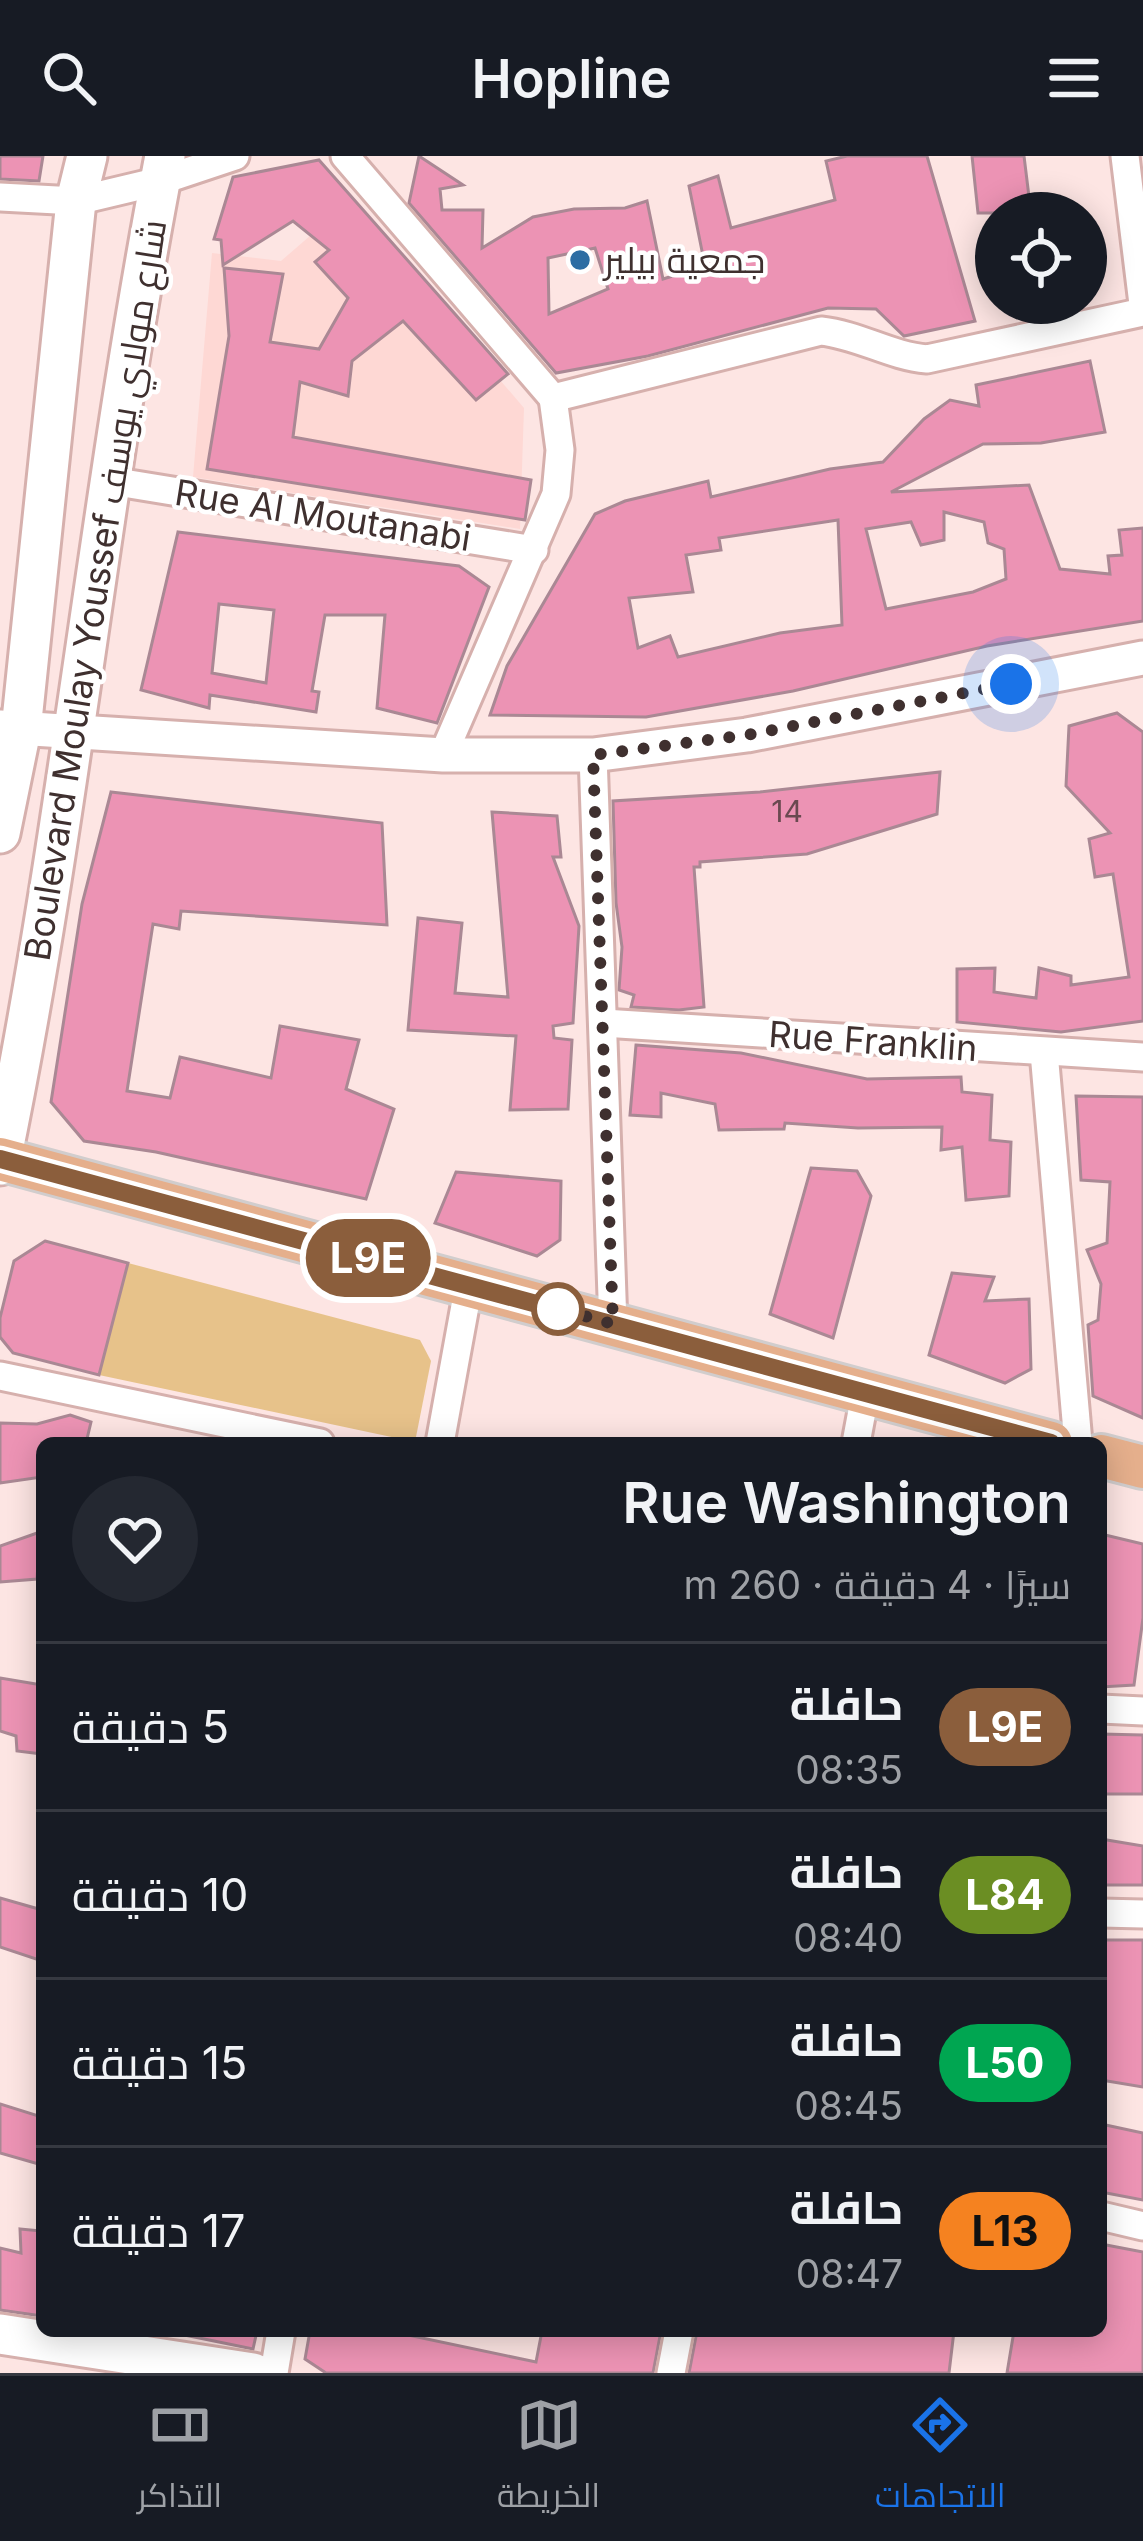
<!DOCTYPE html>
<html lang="ar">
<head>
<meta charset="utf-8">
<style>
  body { margin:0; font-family:Inter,Cairo,sans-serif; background:#242831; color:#f1f3f6; direction:rtl; height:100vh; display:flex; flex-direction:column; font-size:45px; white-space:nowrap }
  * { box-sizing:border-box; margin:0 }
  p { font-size:39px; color:#9ea1a6 }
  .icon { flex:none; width:66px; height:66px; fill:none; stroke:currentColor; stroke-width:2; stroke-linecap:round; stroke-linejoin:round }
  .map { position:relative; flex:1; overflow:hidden; direction:ltr }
  .side { position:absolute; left:36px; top:1281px; width:1071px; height:900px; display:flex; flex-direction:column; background:#171b24; border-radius:18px; box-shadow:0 6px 30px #0003; direction:rtl }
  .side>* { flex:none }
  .badge { padding:0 24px; border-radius:39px; font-size:42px; line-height:78px }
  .tools { position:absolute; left:975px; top:36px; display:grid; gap:24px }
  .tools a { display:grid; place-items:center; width:132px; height:132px; border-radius:50%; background:#171b24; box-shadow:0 6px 30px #0003; font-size:60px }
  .you { position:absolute; width:60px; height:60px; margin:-30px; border:9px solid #fff; border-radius:50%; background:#1a73e8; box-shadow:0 0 0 18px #1a73e833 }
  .map>.badge { position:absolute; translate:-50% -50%; box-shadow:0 0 0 6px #fff }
  .round { display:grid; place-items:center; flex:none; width:126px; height:126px; border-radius:63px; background:#242831 }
  .headline { display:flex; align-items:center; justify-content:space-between; height:204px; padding:0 36px }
  h1 { font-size:57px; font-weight:600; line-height:90px }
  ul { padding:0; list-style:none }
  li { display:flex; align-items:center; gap:36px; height:168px; padding:0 36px; border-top:3px solid #363941 }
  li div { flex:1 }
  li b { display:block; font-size:45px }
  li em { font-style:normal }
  li .badge { min-width:132px; font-weight:700; text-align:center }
  header { display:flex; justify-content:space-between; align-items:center; height:156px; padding:0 36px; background:#171b24; font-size:54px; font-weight:600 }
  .dock { display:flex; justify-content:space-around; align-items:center; height:168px; border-top:3px solid #363941; background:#171b24; font-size:33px; color:#9ea1a6 }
  .dock a { display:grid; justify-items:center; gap:6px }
  .dock .active { color:#1a73e8 }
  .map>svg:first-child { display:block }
</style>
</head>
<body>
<header><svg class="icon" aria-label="menu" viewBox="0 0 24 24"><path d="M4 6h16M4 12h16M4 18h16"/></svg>Hopline<svg class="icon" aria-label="search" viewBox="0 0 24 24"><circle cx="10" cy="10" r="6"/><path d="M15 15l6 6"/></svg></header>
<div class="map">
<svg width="1143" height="2217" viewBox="0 0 1143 2217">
  <rect width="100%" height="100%" fill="#fde5e3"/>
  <polygon fill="#fed8d4" points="348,47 524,252 520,373 193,321 212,97 281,105"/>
  <polygon fill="#e7c28a" points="128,1107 420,1184 431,1205 415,1286 99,1219"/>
  <g fill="#ec93b4" stroke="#aa8894" stroke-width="3" fill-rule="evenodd">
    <polygon points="0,0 43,0 39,25 0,23"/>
    <path d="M419 0 463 29 440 33 442 54H483L482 92 533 61 574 53 625 52 647 45 663 123 705 110 689 30 718 20 731 72 835 44 826 5 847 0H927L975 165 904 180 876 153 828 152 648 200 556 217 409 47ZM595 92 608 133 549 158 548 102Z"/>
    <polygon points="972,0 1024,0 1031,57 978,57"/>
    <polygon points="319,4 508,218 476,244 403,165 352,205 348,240 300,226 293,281 531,324 525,364 207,313 229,180 224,112 283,118 270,186 319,193 348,142 315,106 329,94 293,65 223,109 221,84 214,83 233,21"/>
    <path d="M1090 205 1105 276 1041 287 983 288 891 336 1029 329 1060 413 1110 418 1108 400 1122 399 1119 374 1143 372V465L987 490 793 535 646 561 490 559 507 510 595 358 625 345 708 325 711 341 830 313 883 306 924 263 950 244 979 250 976 229ZM944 356 984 366 988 387 1004 393 1006 423 973 436 886 453 866 373 911 366 921 389 944 384ZM838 364 842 469 780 477 678 501 670 480 638 492 629 442 693 436 686 399 721 394 719 382Z"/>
    <path d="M178 376 459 410 489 431 437 567 377 552 385 459H325L312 535 319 536 316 556 210 539 209 552 141 534ZM219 448 274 454 266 527 212 517Z"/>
    <polygon points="1117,557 1143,576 1143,865 1061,876 957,866 957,813 995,812 994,836 1036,842 1039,812 1071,820 1071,829 1129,821 1113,718 1095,721 1089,683 1110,677 1066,630 1069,570"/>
    <polygon points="940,616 937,658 807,698 700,706 700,711 694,711 704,851 679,854 631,851 634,839 619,834 622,791 616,747 613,645 760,636"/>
    <polygon points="111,636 382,667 387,769 181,755 179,773 153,768 127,935 170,942 180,901 271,922 280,870 359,884 346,933 394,953 366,1043 156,996 84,985 51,946 82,748"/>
    <polygon points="492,656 557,660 561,701 553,701 579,770 573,867 553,870 554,882 572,884 568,953 510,954 516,880 408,874 418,762 462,767 455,837 508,841"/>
    <polygon points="636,889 741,897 867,923 961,921 962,936 992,939 990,984 1011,986 1009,1040 966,1044 962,991 941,994 942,971 858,972 785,967 784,973 719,974 715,948 661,937 661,961 630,959"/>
    <polygon points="1076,940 1143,941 1143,1262 1093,1240 1088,1169 1098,1164 1101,1128 1087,1094 1107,1087 1110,1026 1081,1024"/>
    <polygon points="811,1012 857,1015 871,1040 833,1182 770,1158"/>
    <polygon points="456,1016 561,1025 560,1084 537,1100 435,1067"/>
    <polygon points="45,1085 128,1107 99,1219 13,1197 0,1181 0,1162 14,1105"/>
    <polygon points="952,1117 994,1121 985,1145 1029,1143 1031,1213 1005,1227 929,1199"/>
    <polygon points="70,1259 91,1266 86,1287 42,1287 42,1321 0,1327 0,1267 37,1268"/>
    <polygon points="40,1376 37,1423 0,1426 0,1390"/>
    <polygon points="1101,1378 1143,1388 1143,1462 1134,1529 1101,1531"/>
    <polygon points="0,1522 42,1529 42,1598 17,1595 16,1580 0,1575"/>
    <polygon points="1101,1578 1143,1579 1143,1638 1101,1638"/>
    <polygon points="1101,1683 1143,1690 1143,1729 1101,1729"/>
    <polygon points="0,1742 42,1754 42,1805 0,1791"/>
    <polygon points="1101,1784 1143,1784 1143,1931 1101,1924"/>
    <polygon points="0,1948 42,1961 42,2009 0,1997"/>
    <polygon points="1101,1968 1143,1977 1143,2044 1101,2036"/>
    <polygon points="20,2073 42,2075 42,2160 0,2154 0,2092 21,2097"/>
    <polygon points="1101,2088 1143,2096 1143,2217 1007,2217 1014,2175 1101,2175"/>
    <polygon points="257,2175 253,2193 170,2176 171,2175"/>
    <polygon points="310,2175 389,2175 536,2206 542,2175 661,2175 653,2217 326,2217 305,2203"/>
    <polygon points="697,2175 954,2175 949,2217 689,2217"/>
  </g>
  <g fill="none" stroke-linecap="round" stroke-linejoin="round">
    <g stroke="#d6b0ad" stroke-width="33">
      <g id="minor">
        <polyline points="345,0 553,242"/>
        <polyline points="1125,0 1143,148"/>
        <polyline points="0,41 76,45 160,25 235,0"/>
        <path d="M553 242 821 175C859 179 890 200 927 203L1143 156"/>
        <polyline points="111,325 534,394"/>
        <polyline points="443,599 556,338 560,294 553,242"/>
        <polyline points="593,599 613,1169"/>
        <polyline points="603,867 1143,901"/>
        <polyline points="1044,896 1078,1287"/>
        <polyline points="0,1220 320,1287"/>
        <polyline points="440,1287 469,1128"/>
        <polyline points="856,1287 865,1239"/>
        <polyline points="1101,1553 1143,1555"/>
        <polyline points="1101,1757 1143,1758"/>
        <polyline points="1101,2060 1143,2070"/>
        <polyline points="274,2217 281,2175"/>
        <polyline points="671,2217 679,2175"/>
      </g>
    </g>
    <g stroke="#d6b0ad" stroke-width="39">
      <polyline id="tertiary" points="0,571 443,599 593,599 747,579 1143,502"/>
    </g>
    <g stroke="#d6b0ad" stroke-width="45">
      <g id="secondary">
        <polyline points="0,677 21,574 76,45 87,0"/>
        <path d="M0 1009C69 675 100 335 165 0"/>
        <polyline points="0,2178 253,2217"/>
      </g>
    </g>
    <g stroke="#d1cdcd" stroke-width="48">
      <g id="primary">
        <polyline points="0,1003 1051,1287"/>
        <polyline points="1101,1300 1143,1311"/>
      </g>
    </g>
    <use href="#minor" stroke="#fff" stroke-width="27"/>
    <use href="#tertiary" stroke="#fff" stroke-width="33"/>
    <use href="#secondary" stroke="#fff" stroke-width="39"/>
    <use href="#primary" stroke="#e5af8c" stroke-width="42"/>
  </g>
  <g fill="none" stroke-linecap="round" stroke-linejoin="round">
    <g stroke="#fff" stroke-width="27">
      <polyline id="line" points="0,1003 1051,1287"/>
    </g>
    <use href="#line" stroke="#8b5e3c" stroke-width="18"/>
    <polyline stroke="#3f302f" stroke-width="12" stroke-dasharray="0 21.6" points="558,1153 541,1148 613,1168 593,599 747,579 1011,528"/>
  </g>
  <circle fill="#2d6da3" stroke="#fff" stroke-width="4.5" cx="580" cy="104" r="12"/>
  <circle fill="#fff" stroke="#8b5e3c" stroke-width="6" cx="558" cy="1153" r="24"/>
  <g text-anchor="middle" stroke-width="9" stroke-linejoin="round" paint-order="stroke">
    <g font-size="30" fill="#6a4950">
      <text x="787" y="666">14</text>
    </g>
    <g font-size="36" fill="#3f302f" stroke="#fff" text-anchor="start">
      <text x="604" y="117">جمعية بيلير</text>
    </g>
    <g font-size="36" fill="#3f302f" stroke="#fff">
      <text transform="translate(323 359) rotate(9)" y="13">Rue Al Moutanabi</text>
      <text transform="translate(95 434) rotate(-81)" y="13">Boulevard Moulay Youssef شارع مولاي يوسف</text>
      <text transform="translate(873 885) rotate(4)" y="13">Rue Franklin</text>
    </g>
  </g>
</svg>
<div class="tools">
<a><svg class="icon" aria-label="locate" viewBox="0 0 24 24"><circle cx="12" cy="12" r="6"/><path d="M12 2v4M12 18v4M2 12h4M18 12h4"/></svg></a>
</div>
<div class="you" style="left:1011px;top:528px"></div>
<b class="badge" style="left:368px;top:1102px;background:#8b5e3c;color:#fff">L9E</b>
<section class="side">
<div class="headline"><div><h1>Rue Washington</h1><p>سيرًا · 4 دقيقة · 260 m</p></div><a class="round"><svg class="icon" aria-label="heart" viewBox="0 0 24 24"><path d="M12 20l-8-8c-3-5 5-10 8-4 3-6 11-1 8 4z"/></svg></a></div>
<ul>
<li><span class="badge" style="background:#8b5e3c;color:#fff">L9E</span><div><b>حافلة</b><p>08:35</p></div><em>5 دقيقة</em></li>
<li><span class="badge" style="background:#6b8e23;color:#fff">L84</span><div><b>حافلة</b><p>08:40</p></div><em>10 دقيقة</em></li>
<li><span class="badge" style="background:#00a651;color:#fff">L50</span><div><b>حافلة</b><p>08:45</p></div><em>15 دقيقة</em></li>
<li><span class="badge" style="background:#f58220;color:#111">L13</span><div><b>حافلة</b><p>08:47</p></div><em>17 دقيقة</em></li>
</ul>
</section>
</div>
<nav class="dock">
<a class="active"><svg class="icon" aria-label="directions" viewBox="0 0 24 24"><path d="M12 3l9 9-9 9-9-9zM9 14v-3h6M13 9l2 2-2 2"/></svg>الاتجاهات</a>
<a><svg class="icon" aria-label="map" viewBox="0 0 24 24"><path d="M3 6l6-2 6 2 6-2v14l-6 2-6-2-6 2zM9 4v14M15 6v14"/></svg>الخريطة</a>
<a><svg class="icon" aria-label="tickets" viewBox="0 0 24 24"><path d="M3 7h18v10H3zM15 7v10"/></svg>التذاكر</a>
</nav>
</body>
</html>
